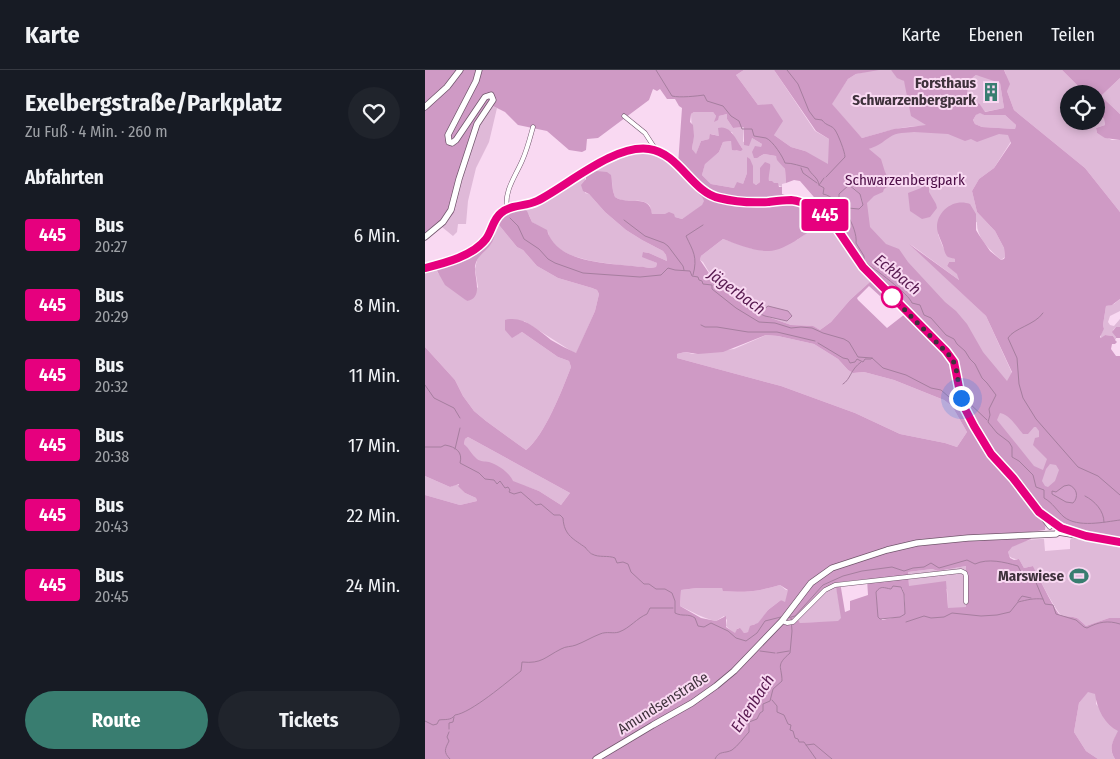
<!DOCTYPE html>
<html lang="de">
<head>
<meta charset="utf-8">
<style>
  body { margin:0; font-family:"Fira Sans Condensed",sans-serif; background:#20242c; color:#f1f3f6; height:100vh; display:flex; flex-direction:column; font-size:19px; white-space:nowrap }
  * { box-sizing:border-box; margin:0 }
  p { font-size:16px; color:#9ea1a6 }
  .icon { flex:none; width:28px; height:28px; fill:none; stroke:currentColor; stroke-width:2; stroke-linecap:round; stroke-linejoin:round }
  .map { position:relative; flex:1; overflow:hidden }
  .panel { display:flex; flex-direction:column; background:#171b24; width:425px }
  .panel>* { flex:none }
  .badge { padding:0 10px; border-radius:4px; font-size:18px; line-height:32px }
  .controls { position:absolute; left:635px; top:15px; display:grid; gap:10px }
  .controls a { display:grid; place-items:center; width:45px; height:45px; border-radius:50%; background:#171b24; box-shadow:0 2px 8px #0003; font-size:25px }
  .you { position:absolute; width:25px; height:25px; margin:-12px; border:4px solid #fff; border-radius:50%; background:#1a73e8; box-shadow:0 0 0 8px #1a73e833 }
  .map>.badge { position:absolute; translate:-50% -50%; box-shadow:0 0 0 2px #fff }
  h2 { padding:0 25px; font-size:19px; line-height:45px }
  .round { display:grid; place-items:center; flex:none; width:52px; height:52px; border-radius:26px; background:#20242c }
  .headline { display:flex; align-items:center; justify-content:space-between; height:85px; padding:0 25px }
  h1 { font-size:24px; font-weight:700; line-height:38px }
  .primary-button { display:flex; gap:10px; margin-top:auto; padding:10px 25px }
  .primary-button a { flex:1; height:58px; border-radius:30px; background:#397d70; color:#fff; font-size:20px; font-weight:700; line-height:58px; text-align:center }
  .primary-button a+a { background:#20242c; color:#f1f3f6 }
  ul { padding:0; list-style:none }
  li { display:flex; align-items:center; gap:15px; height:70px; padding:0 25px }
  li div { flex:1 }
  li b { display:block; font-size:19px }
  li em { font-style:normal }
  li .badge { min-width:55px; font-weight:700; text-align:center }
  header { display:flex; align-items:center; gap:30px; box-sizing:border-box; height:70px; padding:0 25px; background:#171b24; border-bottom:1px solid #363941 }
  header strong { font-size:24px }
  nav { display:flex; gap:28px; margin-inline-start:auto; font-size:18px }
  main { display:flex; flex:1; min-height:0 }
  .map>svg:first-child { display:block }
</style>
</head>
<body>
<header>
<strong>Karte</strong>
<nav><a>Karte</a><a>Ebenen</a><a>Teilen</a></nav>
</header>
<main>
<section class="panel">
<div class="headline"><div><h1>Exelbergstraße/Parkplatz</h1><p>Zu Fuß · 4 Min. · 260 m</p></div><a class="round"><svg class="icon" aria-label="heart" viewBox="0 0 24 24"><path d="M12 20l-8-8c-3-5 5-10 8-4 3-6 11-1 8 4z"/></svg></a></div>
<h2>Abfahrten</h2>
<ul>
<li><span class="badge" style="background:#e6007e;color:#fff">445</span><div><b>Bus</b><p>20:27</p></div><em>6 Min.</em></li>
<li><span class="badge" style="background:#e6007e;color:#fff">445</span><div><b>Bus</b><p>20:29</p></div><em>8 Min.</em></li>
<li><span class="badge" style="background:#e6007e;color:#fff">445</span><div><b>Bus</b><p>20:32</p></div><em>11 Min.</em></li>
<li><span class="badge" style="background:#e6007e;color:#fff">445</span><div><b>Bus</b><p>20:38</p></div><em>17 Min.</em></li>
<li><span class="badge" style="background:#e6007e;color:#fff">445</span><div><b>Bus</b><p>20:43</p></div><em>22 Min.</em></li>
<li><span class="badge" style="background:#e6007e;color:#fff">445</span><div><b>Bus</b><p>20:45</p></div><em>24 Min.</em></li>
</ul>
<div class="primary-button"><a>Route</a><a>Tickets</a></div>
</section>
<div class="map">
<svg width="695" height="689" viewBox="0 0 695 689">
  <rect width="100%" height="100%" fill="#f9d9f2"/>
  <g fill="#dfb9d8">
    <path d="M319 0H349L390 61 404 69V94L437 85 465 62H592L569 98 554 109 547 121 552 142 570 161 579 178 580 187 576 190C565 180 551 168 552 152L513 164C517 175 520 185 530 189V192H524L522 196 533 204 534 210 485 174 561 246 587 303 695 468 647 458 380 81 366 77 349 65 333 35 311 5Z"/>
    <path d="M447 0H466L479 11 502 56C479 55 459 62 437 68L406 34 423 9 431 4Z"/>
    <polygon points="579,0 637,0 660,23 644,24 644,51 671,51 671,41 679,49 680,55 671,58 672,63 687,70 695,70 695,142 660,98 589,40 582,21 581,4"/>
    <path d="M551 5 558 6 575 13 579 38 559 42 554 33 550 35 542 27C543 18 543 10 551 5Z"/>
    <polygon points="695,8 695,44 676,26"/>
    <polygon points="68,36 72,38 64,72 51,98 43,131 41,154 33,154 32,162 28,166 17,157 29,143 38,106 56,52"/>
    <path d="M269 42H288L291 46 290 51 294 46 302 44V49L308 58 319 57 318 72 327 68 337 74 334 87 339 84 351 86 360 99 361 113 357 114V117L344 111 343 104 345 94 335 104V112L331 115 327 113 328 100 322 88V103L318 114 309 118 286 114 277 105 280 93 294 82 298 72 306 71 310 80 312 81 318 79 310 69 307 62 294 63V66L286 64 284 69 276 71 271 85 267 79C270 67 266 56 266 44Z"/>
    <polygon points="555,42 559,45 580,45 591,55 590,59 557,57 550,54 548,50 551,45"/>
    <path d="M217 80 237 85 277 127 280 131 277 136 257 149 240 144H227L225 136C217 126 201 135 190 127L188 121 187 112 171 101 169 98 199 85Z"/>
    <path d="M160 103V123L164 124 180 142 201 160 217 170 238 181 241 185 242 191 224 183 218 182 225 190 232 193 231 197 226 198C200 194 128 195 123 162L107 152 104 145 97 139 111 135Z"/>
    <polygon points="401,149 406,154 423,184 446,211 425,230 406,252 395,260 387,256 366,255 329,242 306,226 290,212 278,192 275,190 276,186 298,169 328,179 372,170"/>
    <path d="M74 155 92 177 98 180 112 196 133 208 167 218 172 220 174 224 170 241 151 284 99 251 87 267 97 262 133 287 144 291 146 297C138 318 119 367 101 380L61 351 49 341 38 326 30 310 0 277V202L11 199 13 203 42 231 53 217 50 199 52 190 56 183 66 174Z"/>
    <polygon points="695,229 695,241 685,246 683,252 685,255 689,256 695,249 695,257 691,257 688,260 691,267 690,269 688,266 680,265 676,269 676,264 679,259 678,255 681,236 689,234"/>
    <polygon points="341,265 353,266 389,274 413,289 423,300 428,303 439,302 469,310 519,330 527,336 542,362 532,377 520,373 475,364 430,343 356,316 252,288 252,284 260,282 268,284 309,279"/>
    <polygon points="0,348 36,374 49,386 39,374 40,369 43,367 145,423 136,435 114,421 100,416 85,422"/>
    <polygon points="0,406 25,417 32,414 40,423 51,428 52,431 35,435 0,425"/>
    <path d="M647 468 695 477V548H684L661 556C658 553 655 550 652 548 647 546 640 547 636 545 632 543 611 503 608 496L599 498 594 489C585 490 578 482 588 476 598 470 608 469 619 469L620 481 645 479V470Z"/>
    <polygon points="541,496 541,538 523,538 522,519 484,516 483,502 507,499 513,501"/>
    <path d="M355 515 361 520H364L360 533 356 530 343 540 333 554H329L323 562 319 563 313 558 310 564 301 556 302 550 299 546 291 551C277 548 268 542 255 536L256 520 272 518H297L299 521C318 523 336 521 355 515Z"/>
    <polygon points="411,516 417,548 413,552 375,553 372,550 398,524"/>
    <path d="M663 621 671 624V634L694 661C688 671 683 678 690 689H673L661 681 649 662 654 633Z"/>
  </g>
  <g fill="#cf9ac5" fill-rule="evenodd">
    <path d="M0 0H319L311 5 333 35 347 34 358 51 349 65 366 77 380 81 403 94 404 69 391 61 349 0H454L431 4 423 9 407 34 437 68 469 59 501 55 486 46 479 11 472 8 466 0H579L585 14 582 21 589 40 660 98 695 142V229L687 235 681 236 678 255 679 259 675 267 676 268 680 265 688 266 690 269 691 267 687 262 691 257H695V268H691L690 270 692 272 690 274H687L686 279 691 286H695V468L654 460 626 447 621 452 620 460 605 462 606 469 587 477 583 482 585 488 589 490 594 489 599 498 608 496C611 502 631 543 635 545 640 547 647 546 652 548 655 550 658 553 661 556L684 548H695V689H690C683 678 688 671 693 661 680 655 672 639 670 624L663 622 654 633 649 662 661 681 673 689H0V425L35 435 52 431 51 428 40 423 33 416 34 414 25 417 0 406V277L30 310 38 326 49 341 61 351 101 380C119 367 138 318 146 297L144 291 133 287 97 262 87 268 80 260V250C98 245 113 260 126 270 134 275 143 279 151 283L170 241 174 224 172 220 167 218 133 208 112 196 98 180 92 177 74 155C70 161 70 168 66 174 61 182 52 185 50 196 49 208 59 228 42 231L20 215 11 199 0 202V196L37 183 54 174 61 165 70 146 76 139 85 135 110 130 199 80 217 76 231 78 239 81 253 95 257 38 254 36 250 29H242L235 19 232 21 228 19 224 30 173 68 162 69 161 80 157 82 144 80 122 61 93 55 80 42 68 36 56 52 38 106 29 143 19 155 0 170ZM551 5 575 13 579 38 560 42 554 33 550 35 542 27C543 18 543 10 551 5ZM269 42H288L291 46 289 52 293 50 294 46 302 44V49L308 58 319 57V75L324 76 327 68 337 74 336 77 330 76 327 82 329 88H332L339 84 351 86 352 90 360 99 361 113 369 110 375 111 395 134V137L394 138C380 130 370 129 357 124V117H354L353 113H349L347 111H344C343 105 346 98 345 94L340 92 335 98V112L331 115 328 113V96L325 89 322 87V103L318 114 312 112 309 118 286 114 277 105 280 94 294 82 298 72 306 71 307 80 316 81 318 79C311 71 306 54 293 58L294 66 285 64 284 69 276 71 271 84 267 79 269 66 268 55 265 52 266 44ZM555 43 559 45H580L591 55 590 59 557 57 550 54 548 50 551 45ZM489 62 523 64 540 71 546 69 552 72 574 64 583 65 586 73 569 98 554 109 547 121 552 142 570 161 579 178 580 187 579 189 576 190 565 181 554 165 551 160V144L545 134C530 128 512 140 512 157 512 163 516 170 518 176 519 179 520 185 523 187 525 188 528 188 530 189V192H524L522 196 532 204 534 210 484 174 561 246 587 302 582 311 558 282 542 254 531 241 520 232 483 192 474 179 461 174 445 157 442 133 449 126 458 122 459 119 462 117 465 112 460 102 456 89 444 79C455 75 456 73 465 67 471 62 482 63 489 62ZM215 83C241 81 260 110 277 127L279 131 277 135 257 149 250 147 249 144 244 142 240 144H227C225 123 203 136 190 127L188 121 186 105 182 102 171 101 169 98 198 85 194 88ZM160 105 161 109 156 115 158 121 164 124 180 142 201 160 217 170 238 181 241 185 242 191 224 183 218 182 217 187 232 193 231 197 226 198C195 193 132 197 122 160L107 152 102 141 98 139 117 132ZM424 115C432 120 436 124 438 133L434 139 423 138 414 128V124ZM401 149 406 154 423 184 446 211 425 230 406 252 395 260 388 256 366 255 329 242 306 226 290 212 275 190 276 186 298 169C312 174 327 181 343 181 359 182 388 159 401 149ZM444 216 455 226 459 222 480 244 462 258 433 230 432 228ZM341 265 353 266 389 274 413 289 423 300 428 303 439 302 469 310 519 330 527 336 542 362 532 377 520 373 475 364 430 343 356 316 252 288V284L260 282 273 284 298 282ZM575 343C585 345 591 356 598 364H603L609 357H611L614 361V367L610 368 608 375 622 389 618 400 609 396 572 350ZM43 367 145 423 136 435 114 421 88 411C84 402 73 395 64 392 59 391 56 392 52 389 47 385 44 378 39 374L40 369ZM625 394 631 395 634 400 630 411 623 417 620 416 617 411 621 399ZM541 496V537L523 538 521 511 484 516 483 502 507 499 513 501ZM442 509 443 525 425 531V540L420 542 415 512ZM355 515 363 520 360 532 356 530 343 540 333 553 325 556 323 562 319 563 315 558 312 559 310 563 301 557V546L291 551 276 548 255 536 256 520 272 518H297L298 521C318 523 336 521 355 515ZM411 517 416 548 413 551 375 553 373 550C384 538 396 521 411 517ZM477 518C480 525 482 540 477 546L457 550 453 541 451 523 463 519Z"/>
    <polygon points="637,0 695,0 695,8 676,26 695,44 695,70 680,68 672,63 671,58 680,55 679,49 671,41 671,24 661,24"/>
    <polygon points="506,108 509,110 509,114 504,118 504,122 511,134 512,138 505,147 497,149 485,141 483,123 496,118 503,109"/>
  </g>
  <g fill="#d39fca" stroke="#a67e9f">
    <polygon points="424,115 435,124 438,135 434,139 423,138 414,128 414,124"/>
    <polygon points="343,236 363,241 367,246 362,251 340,246 329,241 338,240"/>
    <path d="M644 415C652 418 654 427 648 433L641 432 627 424V421L631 422 639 416Z"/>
    <path d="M468 516 476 517 479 524 480 544 475 547 455 549 453 547 451 522C456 515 459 518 466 519Z"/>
  </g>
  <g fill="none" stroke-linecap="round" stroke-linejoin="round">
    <g stroke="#a67e9f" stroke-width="1">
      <path d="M231 0 247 26C255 28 272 26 279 25L282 31 298 36 306 46 314 51 317 59H327L329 66C333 67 337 67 341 68 348 71 358 87 360 93 368 93 375 96 383 98 386 105 393 107 394 115L399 118 398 124C415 127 433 158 431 173L439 186V192C449 198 484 224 487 233L495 235 499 245 506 248 521 265 529 269 532 274 540 281 545 289 550 294 557 308 562 313 571 325 564 339 565 345 563 352 572 363 584 372 587 377V387L594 391 608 405 611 417 619 420V428C628 433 632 441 639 447 653 458 679 452 695 450"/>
      <path d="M362 0 373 14 384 41 390 49 397 50C401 56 407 55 410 60 413 64 420 82 420 87L401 107"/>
      <polyline points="376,98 378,103 392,113"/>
      <polyline points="394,115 399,108"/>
      <polyline points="85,148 93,156 99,169 114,179 123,189 130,193 158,203 215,207 236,205 243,198 250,200 265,201 267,206 273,207 274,210 277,211 278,214 287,215 287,219 311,238 334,252 350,253 366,258 376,257 387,258 398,263 419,269 424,272 433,287 447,288 458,298 481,305 506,318 516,320 524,327 533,329"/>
      <polyline points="199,150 220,166 239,173 243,176 258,196 259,200"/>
      <path d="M268 205C273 187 268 181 261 166L278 155"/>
      <path d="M618 243C610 255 589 258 583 268L592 288 594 314 598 328 611 349 653 397 673 406 695 425"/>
      <polyline points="276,255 280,257 292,257 323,262 352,262 390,271"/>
      <polyline points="393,273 418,288 423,289 425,293 430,292 432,289 438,292 440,289 446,289 447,288"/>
      <path d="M418 314C426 309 425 300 436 292"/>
      <polyline points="0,315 9,328 29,338 35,348"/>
      <polyline points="543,332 562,350"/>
      <path d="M0 377H16L20 375C31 377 38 382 35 393L54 403 60 409 69 410 72 414 75 411 80 418 83 417 85 420 84 422 89 424 96 422 111 435 116 434 129 445H135L138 448C139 466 149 469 161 478 161 479 166 484 167 484 174 488 183 485 190 488L192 493 198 492 203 494 206 502 219 514H224L231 519H240L247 523 250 531V543C258 547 263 543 270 548L273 556 279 557 286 553 303 561 311 568 321 571 332 563 340 551 356 547"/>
      <polyline points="30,379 35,358"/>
      <path d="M660 426C670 431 679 441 679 452"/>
      <polyline points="593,531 597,526 606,528"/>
      <path d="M362 548 370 546 398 515 418 506 437 501 467 497 479 501 488 498 499 497 506 493 514 498 542 490 550 494C563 488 579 492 593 496L597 504 607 503 620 534 628 535 631 544 651 550 659 557 662 558C673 552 683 550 695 554"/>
      <path d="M481 552 499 546 506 548 519 547 527 543 556 546 572 545 585 542 593 532C602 530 608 528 618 529"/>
      <polyline points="335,581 350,583"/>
      <polyline points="352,583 364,581"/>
      <polyline points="347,630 352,636 352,642 359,645 363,654 366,655 365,660 368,661 370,668 373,669 374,672 379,672 391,689"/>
      <path d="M0 651 8 655 12 654 14 650C19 649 26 651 30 645 46 643 82 612 96 601L97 592C117 594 120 587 136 579 141 576 146 577 151 575 159 572 167 567 175 564 182 561 188 564 194 562 205 558 212 548 222 544L225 538H248"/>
      <polyline points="24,659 24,653 28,652 29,647"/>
      <path d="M24 662 22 667 24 671C20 679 18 682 25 689"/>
      <polyline points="381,675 389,674 407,689"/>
      <path d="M290 689C294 680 300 684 307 680 313 676 319 667 324 662V652L332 649 335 643 338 641V634L345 631 348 619 357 611C357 596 350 596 365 583L367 561 366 548"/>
    </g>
    <g stroke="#71566c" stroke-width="5">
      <g id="minor">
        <polyline points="199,46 220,63 231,80"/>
        <path d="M82 139C79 121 90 107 97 91 102 80 105 68 108 57"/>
        <polyline points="357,551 362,553 368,552 400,520 410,515 536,501 540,503 541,506 541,532"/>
      </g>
    </g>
    <g stroke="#71566c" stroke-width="7">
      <g id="secondary">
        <polyline points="0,37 22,17 35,0"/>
        <polyline points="0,167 18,152 26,140 34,109 52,54 68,30 66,25 60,27 31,70 27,73 24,72 23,65 51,11 54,0"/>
        <path d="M0 198C20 193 48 186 61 169 67 161 68 149 76 143 86 134 100 137 112 131 142 117 189 74 224 79 254 83 267 122 294 128 310 132 327 133 343 132 351 131 358 130 366 130 380 131 397 141 406 150L438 197 521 281 529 292 531 298 536 328 540 340 559 373 566 384 594 415 625 456"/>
        <polyline points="622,449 636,458 649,462"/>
        <polyline points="171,689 228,655 267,633 291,616 309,601 357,551 386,513 407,498 462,480 492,473 543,468 631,464 633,462 695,472"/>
      </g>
    </g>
    <use href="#minor" stroke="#fff" stroke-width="4"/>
    <use href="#secondary" stroke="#fff" stroke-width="5.5"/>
  </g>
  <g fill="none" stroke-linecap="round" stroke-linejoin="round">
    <g stroke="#fff" stroke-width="11">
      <path id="line" d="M0 198C20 193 48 186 61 169 67 161 68 149 76 143 86 134 100 137 112 131 142 116 189 74 224 79 254 83 267 122 294 128 310 132 327 133 343 132 351 131 358 130 366 130 379 131 397 141 406 150L438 197 521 281 529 292 537 333 549 356 566 384 588 408 614 442 636 458 661 466 695 472"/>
    </g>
    <use href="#line" stroke="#e6007e" stroke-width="8"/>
    <polyline stroke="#3e313b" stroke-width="5" stroke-dasharray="0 9" points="467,227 527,288 531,298 536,328"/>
  </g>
  <defs>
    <g id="building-bare" transform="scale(1.5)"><path d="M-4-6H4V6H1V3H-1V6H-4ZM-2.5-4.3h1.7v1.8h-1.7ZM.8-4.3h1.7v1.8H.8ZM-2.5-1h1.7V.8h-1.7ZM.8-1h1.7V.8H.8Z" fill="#397d70" stroke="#f9d9f2" stroke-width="2.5" paint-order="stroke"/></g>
    <g id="stadium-bare" transform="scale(1.5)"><path d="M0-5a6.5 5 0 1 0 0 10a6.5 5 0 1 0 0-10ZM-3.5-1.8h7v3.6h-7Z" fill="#397d70" stroke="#f9d9f2" stroke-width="2.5" paint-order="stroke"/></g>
  </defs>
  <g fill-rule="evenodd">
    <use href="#building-bare" x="566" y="22"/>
    <use href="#stadium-bare" x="654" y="506"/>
  </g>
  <circle fill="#fff" stroke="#e6007e" stroke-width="2.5" cx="467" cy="227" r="10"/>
  <g text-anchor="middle" stroke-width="4" stroke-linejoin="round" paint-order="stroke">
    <g font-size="15" font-weight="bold" fill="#3e313b" stroke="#f9d9f2" text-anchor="end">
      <text x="551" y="18">Forsthaus<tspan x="551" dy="17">Schwarzenbergpark</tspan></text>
      <text x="639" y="511">Marswiese</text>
    </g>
    <g font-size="15" fill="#4d0f47" stroke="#f9d9f2">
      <text x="480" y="115">Schwarzenbergpark</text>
    </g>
    <g font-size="15" fill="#3e313b" stroke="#f9d9f2">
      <text transform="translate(238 633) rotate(-32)" y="5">Amundsenstraße</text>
    </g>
    <g font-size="16" font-style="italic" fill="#581a50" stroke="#f9d9f2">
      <text transform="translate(473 204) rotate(39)" y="6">Eckbach</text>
      <text transform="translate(312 221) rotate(36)" y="6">Jägerbach</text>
      <text transform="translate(327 633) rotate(-57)" y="6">Erlenbach</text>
    </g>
  </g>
</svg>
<div class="controls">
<a><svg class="icon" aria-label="locate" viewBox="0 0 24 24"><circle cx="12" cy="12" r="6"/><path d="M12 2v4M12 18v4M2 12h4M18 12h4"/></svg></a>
</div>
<div class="you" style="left:536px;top:328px"></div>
<b class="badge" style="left:400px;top:145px;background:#e6007e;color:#fff">445</b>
</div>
</main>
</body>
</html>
